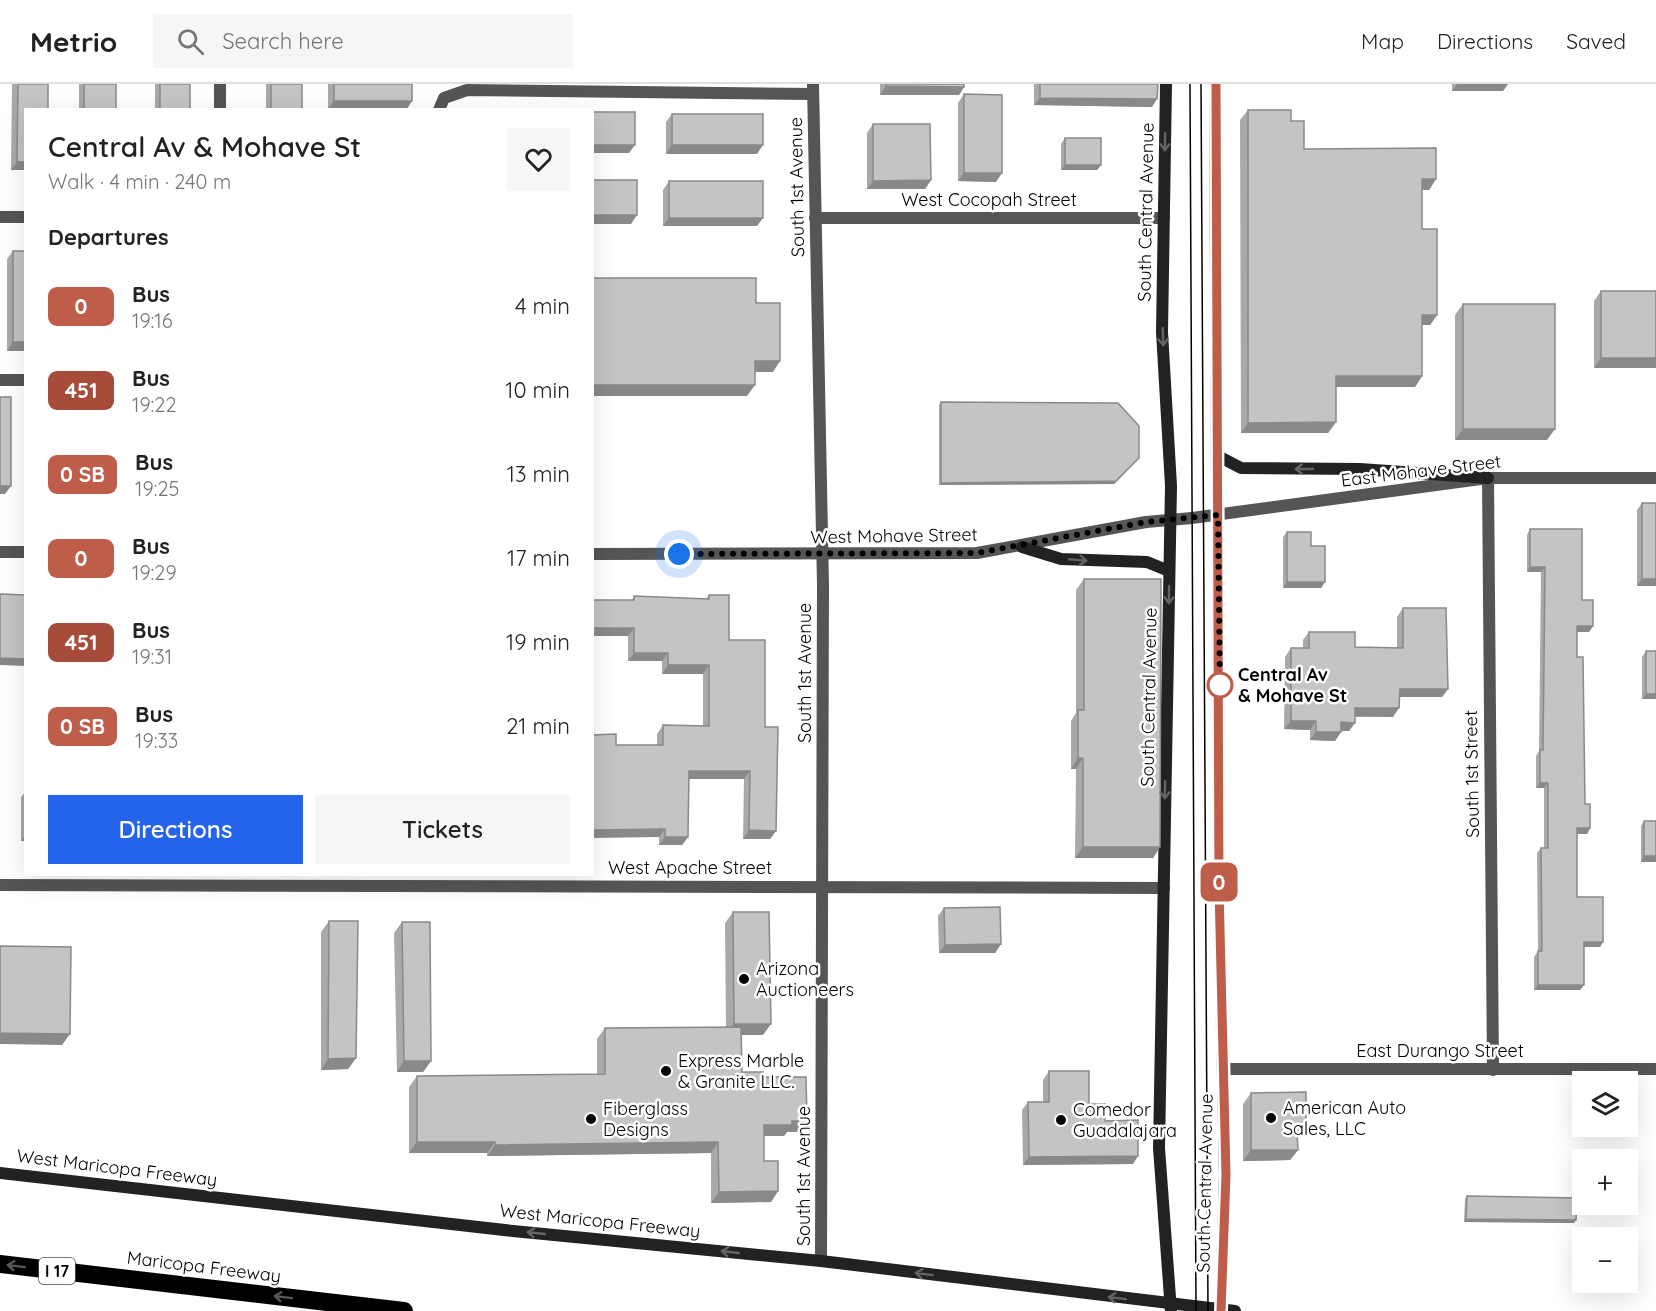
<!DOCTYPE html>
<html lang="en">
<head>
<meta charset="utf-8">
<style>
  body { margin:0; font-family:Quicksand,sans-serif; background:#f6f6f6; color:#222; height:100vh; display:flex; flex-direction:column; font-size:22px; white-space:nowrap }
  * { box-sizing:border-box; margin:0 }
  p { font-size:20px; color:#767676 }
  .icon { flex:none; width:33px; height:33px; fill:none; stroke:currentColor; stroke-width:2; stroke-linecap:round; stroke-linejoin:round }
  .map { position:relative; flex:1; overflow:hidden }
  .details { position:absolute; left:24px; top:24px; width:570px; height:768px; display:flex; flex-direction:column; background:#fff; border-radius:0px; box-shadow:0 6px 24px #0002 }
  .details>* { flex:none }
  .badge { padding:0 12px; border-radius:9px; font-size:21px; line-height:39px }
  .buttons { position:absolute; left:1572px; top:987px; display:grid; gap:12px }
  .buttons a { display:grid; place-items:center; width:66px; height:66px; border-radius:0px; background:#fff; box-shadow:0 6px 24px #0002; font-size:30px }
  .you { position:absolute; width:30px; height:30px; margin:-15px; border:4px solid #fff; border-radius:50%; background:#1a73e8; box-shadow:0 0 0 9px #1a73e833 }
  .map>.badge { position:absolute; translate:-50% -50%; box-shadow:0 0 0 3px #fff }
  h2 { padding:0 24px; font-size:22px; line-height:54px }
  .round { display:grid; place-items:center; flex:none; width:63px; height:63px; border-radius:0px; background:#f6f6f6 }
  .overview { display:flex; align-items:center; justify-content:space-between; height:102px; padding:0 24px }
  h1 { font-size:28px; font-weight:600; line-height:45px }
  .cta { display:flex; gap:12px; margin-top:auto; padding:12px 24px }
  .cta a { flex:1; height:69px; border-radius:0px; background:#2563eb; color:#fff; font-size:24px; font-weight:600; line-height:69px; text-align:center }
  .cta a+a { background:#f6f6f6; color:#222 }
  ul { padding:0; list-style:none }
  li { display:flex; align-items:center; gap:18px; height:84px; padding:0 24px }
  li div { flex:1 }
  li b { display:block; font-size:22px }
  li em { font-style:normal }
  li .badge { min-width:66px; font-weight:700; text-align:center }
  header { display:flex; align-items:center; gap:36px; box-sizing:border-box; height:84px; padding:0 30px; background:#fff; border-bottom:2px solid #e0e0e0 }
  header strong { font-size:28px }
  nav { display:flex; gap:33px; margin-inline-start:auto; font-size:21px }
  .search { width:420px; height:54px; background:#f6f6f6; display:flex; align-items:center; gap:15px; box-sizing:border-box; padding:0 21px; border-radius:0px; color:#767676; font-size:22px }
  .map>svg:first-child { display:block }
</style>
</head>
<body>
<header>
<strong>Metrio</strong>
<div class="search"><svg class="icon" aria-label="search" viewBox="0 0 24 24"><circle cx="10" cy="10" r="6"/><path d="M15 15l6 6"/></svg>Search here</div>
<nav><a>Map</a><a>Directions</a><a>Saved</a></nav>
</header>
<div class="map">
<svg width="1656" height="1227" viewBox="0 0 1656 1227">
  <rect width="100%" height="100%" fill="#fff"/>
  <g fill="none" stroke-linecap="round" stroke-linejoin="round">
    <g stroke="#555" stroke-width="12">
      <polyline points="220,0 220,26"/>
      <polyline points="813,0 823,501 821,1177"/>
      <polyline points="439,26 444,14 467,6 813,10"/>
      <polyline points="0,133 26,133"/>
      <polyline points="815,134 1164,134"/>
      <polyline points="0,296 26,296"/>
      <polyline points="1488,394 1493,986"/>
      <polyline points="0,468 26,468"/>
      <polyline points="592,470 977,469 1146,438 1192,434"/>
      <polyline points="0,801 1164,804"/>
      <polyline points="1224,985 1656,985"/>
    </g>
    <polyline stroke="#555" stroke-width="12" points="1192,434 1488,394 1656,394"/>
    <g stroke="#222" stroke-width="12">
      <polyline points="1166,0 1162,248 1171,402 1159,1064 1171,1227"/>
      <polyline points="1215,0 1219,804 1225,1091 1221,1227"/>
      <polyline points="1218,372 1241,384 1360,385 1488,394"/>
      <polyline points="1022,463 1061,475 1147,478 1169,487"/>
      <polyline points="0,1089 513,1147 821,1177 1235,1227"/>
    </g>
    <polyline stroke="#000" stroke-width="18" points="0,1180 404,1227"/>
    <g stroke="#000" stroke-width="1.5">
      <polyline points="1190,0 1196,1227"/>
      <polyline points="1201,0 1208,1227"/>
    </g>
  </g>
  <g fill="#a9a9a9">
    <polygon points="12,0 48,0 26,86 11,86"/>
    <rect x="79" y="0" width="37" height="26"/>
    <rect x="155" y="0" width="35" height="26"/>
    <rect x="266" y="0" width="36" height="26"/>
    <polygon points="328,0 412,0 407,25 328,25"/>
    <polygon points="880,0 964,0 964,3 959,11 880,11"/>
    <polygon points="1034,0 1158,0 1152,23 1034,21"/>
    <polygon points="1452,0 1508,0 1503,7 1452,7"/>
    <polygon points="964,10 996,98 958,97 958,19"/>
    <polygon points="1248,26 1291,37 1304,65 1436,95 1429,106 1422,106 1422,145 1437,231 1430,241 1422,241 1422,292 1415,303 1336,303 1336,338 1328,349 1241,349 1240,36"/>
    <polygon points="672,30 757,70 666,70 666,38"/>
    <polygon points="873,40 931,96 925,105 867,105 867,49"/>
    <polygon points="1065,54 1101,81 1097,86 1061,86 1061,60"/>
    <polygon points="669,97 757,142 663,142 663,106"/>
    <polygon points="13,167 26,267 7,267 7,175"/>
    <polygon points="1601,207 1656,207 1594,284 1594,217"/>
    <polygon points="1463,220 1547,356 1455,356 1455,231"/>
    <polygon points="941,318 1139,374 1114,400 939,401 939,321"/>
    <polygon points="1642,419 1656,502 1637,502 1637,426"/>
    <polygon points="1530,445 1582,516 1593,542 1589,548 1577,548 1577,573 1585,720 1590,744 1587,750 1577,750 1577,813 1603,858 1600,863 1584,863 1584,901 1580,906 1534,906 1534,873 1538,867 1537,769 1541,764 1544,764 1544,704 1536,704 1536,672 1539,667 1541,488 1527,488 1527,451"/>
    <polygon points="1287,448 1311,462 1325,498 1321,504 1283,504 1283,453"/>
    <polygon points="1084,495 1160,763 1153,774 1075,774 1076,685 1071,685 1071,637 1076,629 1076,506"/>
    <polygon points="709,511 729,556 765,643 776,747 770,755 743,755 744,695 689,695 688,753 682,761 659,761 659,753 616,661 657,661 657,650 663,641 703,642 703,590 662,590 662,577 628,577 628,552 594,552 592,516 632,516 634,512 706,515"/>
    <polygon points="1403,524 1448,605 1442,613 1399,613 1393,633 1355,633 1349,647 1341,647 1335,657 1310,656 1310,646 1284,645 1285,573 1291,564 1303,564 1303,556 1309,548 1355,563 1397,564 1397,533"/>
    <polygon points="1646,567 1656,615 1642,615 1642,573"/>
    <polygon points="26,707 26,757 21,757 21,713"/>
    <polygon points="1644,737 1656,778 1641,778 1641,742"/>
    <polygon points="944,824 1001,860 995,869 939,869 938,832"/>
    <polygon points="733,828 763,951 741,951 742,988 763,993 807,1037 799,1048 787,1048 784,1052 764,1052 764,1077 778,1107 771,1118 711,1119 711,1069 487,1072 487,1069 409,1069 409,1003 417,992 597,990 597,955 605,944 726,943 725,839"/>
    <polygon points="329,837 356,974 348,985 321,986 321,848"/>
    <polygon points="402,838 431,977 423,988 397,988 394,849"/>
    <polygon points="1049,987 1089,1020 1105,1037 1133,1080 1023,1081 1022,1026 1028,1018 1043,1018 1043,996"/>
    <polygon points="1251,1009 1303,1043 1297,1056 1298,1066 1290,1076 1243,1077 1243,1020"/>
    <polygon points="1467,1112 1574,1139 1464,1138 1465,1115"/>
  </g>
  <g fill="#898989">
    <polygon points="1457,0 1508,0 1503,7 1452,7"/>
    <polygon points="886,2 964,3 959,11 880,11"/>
    <polygon points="1040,14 1157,15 1152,23 1034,21"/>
    <polygon points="334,17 412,17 407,25 328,25"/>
    <polygon points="592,61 635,61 629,69 592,69"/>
    <polygon points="672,61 763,61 757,70 666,70"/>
    <polygon points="17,78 26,78 26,86 11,86"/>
    <polygon points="1065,81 1101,81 1097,86 1061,86"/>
    <polygon points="964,89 1002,89 996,98 958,97"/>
    <polygon points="1422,95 1436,95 1429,106 1414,106"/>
    <polygon points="931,96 925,105 867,105 873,97"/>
    <polygon points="592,131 637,131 631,140 592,140"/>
    <polygon points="669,134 763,134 757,142 663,142"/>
    <polygon points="1422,231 1437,231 1430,241 1415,241"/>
    <polygon points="13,258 26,258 26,267 7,267"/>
    <polygon points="1601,274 1656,274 1656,284 1594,284"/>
    <polygon points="755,277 780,277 773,288 747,288"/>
    <polygon points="1336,292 1422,292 1415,303 1328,303"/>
    <polygon points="592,301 755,301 747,312 592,312"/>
    <polygon points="1336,338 1328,349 1241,349 1248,339"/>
    <polygon points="1463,345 1555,345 1547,356 1455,356"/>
    <polygon points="1139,374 1114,400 939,401 941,399"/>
    <polygon points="0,402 11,402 5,410 0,410"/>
    <polygon points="1530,483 1545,483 1541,488 1527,488"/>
    <polygon points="1642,495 1656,495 1656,502 1637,502"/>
    <polygon points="1287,498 1325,498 1321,504 1283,504"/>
    <polygon points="1577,542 1593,542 1589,548 1573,548"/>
    <polygon points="595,544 634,544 628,552 594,552 592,554 592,547"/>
    <polygon points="634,569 668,569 662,577 628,577"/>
    <polygon points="0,574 26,575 26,582 0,581"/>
    <polygon points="668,581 709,581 703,590 662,590"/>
    <polygon points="1400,605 1448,605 1442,613 1393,613"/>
    <polygon points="1646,610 1656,610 1656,615 1642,615"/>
    <polygon points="1355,624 1399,624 1393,633 1349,632"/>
    <polygon points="1291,637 1316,637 1310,646 1284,645"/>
    <polygon points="1341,638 1355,639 1349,647 1335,647"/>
    <polygon points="1316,648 1341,648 1335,657 1310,656"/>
    <polygon points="1078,674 1083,674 1076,685 1071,685"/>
    <polygon points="689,687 750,687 744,695 683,695"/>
    <polygon points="1540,699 1548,699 1544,704 1536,704"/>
    <polygon points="1577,744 1590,744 1587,750 1573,750"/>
    <polygon points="665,745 659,753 592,754 592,746"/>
    <polygon points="749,746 776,747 770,755 743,755"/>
    <polygon points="26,751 26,757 21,757"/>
    <polygon points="665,753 688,753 682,761 659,761"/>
    <polygon points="1083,763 1160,763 1153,774 1075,774"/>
    <polygon points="1644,772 1656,772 1656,778 1641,778"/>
    <polygon points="1584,858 1603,858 1600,863 1580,863"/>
    <polygon points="1001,860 995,869 939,869 945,861"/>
    <polygon points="1538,901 1584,901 1580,906 1534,906"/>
    <polygon points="734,940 771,940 763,951 726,951"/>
    <polygon points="0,949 70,950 62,961 0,960"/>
    <polygon points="356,974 348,985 321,986 328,975"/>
    <polygon points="404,977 431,977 423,988 397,988"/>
    <polygon points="792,1037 807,1037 799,1048 787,1048 784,1052 756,1052 764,1041"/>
    <polygon points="1303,1038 1306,1038 1300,1047 1303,1047 1295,1058 1290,1058"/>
    <polygon points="417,1058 495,1058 487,1069 409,1069"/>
    <polygon points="718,1058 711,1069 487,1072 495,1061"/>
    <polygon points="1251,1066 1298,1066 1290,1076 1243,1077"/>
    <polygon points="1138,1072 1133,1080 1023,1081 1029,1073"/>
    <polygon points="778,1107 771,1118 711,1119 719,1108"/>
    <polygon points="1466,1135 1576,1136 1574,1139 1464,1138"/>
  </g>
  <g fill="#c4c4c4" stroke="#898989" stroke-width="1.5">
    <polygon points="18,0 48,0 48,26 26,26 26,78 17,78"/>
    <rect x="84" y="0" width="32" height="26"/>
    <rect x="160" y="0" width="30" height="26"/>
    <rect x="271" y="0" width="31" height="26"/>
    <rect x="334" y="0" width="78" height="17"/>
    <polygon points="886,0 964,0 964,3 886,2"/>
    <polygon points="1040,0 1158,0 1157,15 1040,14"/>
    <polygon points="964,10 1002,11 1002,89 964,89"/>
    <polygon points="1248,26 1291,26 1291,37 1304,37 1304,65 1436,64 1436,95 1422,95 1422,145 1437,145 1437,231 1422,231 1422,292 1336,292 1336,338 1248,339"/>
    <rect x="592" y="28" width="43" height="33"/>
    <rect x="672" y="30" width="91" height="31"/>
    <polygon points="873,40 930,40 931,96 873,97"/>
    <rect x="1065" y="54" width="36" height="27"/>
    <rect x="592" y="96" width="45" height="35"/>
    <rect x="669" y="97" width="94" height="37"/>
    <rect x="13" y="167" width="13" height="91"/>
    <polygon points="592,194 756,194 756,219 780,219 780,277 755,277 755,301 592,301"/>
    <rect x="1601" y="207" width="55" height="67"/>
    <rect x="1463" y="220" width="92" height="125"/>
    <rect x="0" y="313" width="11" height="89"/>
    <polygon points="941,318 1118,319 1139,342 1139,374 1116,397 941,399"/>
    <rect x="1642" y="419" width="14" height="76"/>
    <polygon points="1530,445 1582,445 1582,516 1593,516 1593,542 1577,542 1577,573 1583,573 1585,720 1590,720 1590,744 1577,744 1577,813 1603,813 1603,858 1584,858 1584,901 1538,901 1538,867 1542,867 1541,764 1548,764 1548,699 1540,699 1540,666 1543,666 1545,483 1530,483"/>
    <polygon points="1287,448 1311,448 1311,462 1325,462 1325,498 1287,498"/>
    <polygon points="1084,495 1161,495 1160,763 1083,763 1083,674 1078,674 1078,626 1084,626"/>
    <polygon points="0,510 26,511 26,575 0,574"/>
    <polygon points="709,511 729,511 729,556 765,556 765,643 778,643 776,747 749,746 750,687 689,687 688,753 665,753 665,745 592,746 592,651 616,650 616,661 663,661 663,641 709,642 709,581 668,581 668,569 634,569 634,544 595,544 595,551 592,551 592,516 634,516 634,512 709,515"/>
    <polygon points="1403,524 1446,524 1448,605 1400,605 1399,624 1355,624 1355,639 1341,638 1341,648 1316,648 1316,637 1291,637 1291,564 1309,564 1309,548 1355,548 1355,563 1403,564"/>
    <rect x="1646" y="567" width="10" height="43"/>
    <rect x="1644" y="737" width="12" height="35"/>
    <polygon points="1000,823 1001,860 945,861 944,824"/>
    <polygon points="733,828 769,828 771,940 734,940"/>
    <polygon points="329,837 358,837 356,974 328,975"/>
    <polygon points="402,838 430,838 431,977 404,977"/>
    <polygon points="0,862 71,863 70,950 0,949"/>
    <polygon points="741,943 742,988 763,988 763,993 806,993 807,1037 792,1037 792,1041 764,1041 764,1077 778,1077 778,1107 719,1108 718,1058 495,1061 495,1058 417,1058 417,992 605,990 605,944"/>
    <polygon points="1049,987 1089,987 1089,1020 1105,1020 1105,1037 1138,1036 1138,1072 1029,1073 1028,1018 1049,1018"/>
    <polygon points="1306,1008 1306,1038 1303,1038 1303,1047 1297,1047 1298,1066 1251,1066 1251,1009"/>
    <polygon points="1467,1112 1577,1114 1576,1136 1466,1135"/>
  </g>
  <defs><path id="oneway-shaft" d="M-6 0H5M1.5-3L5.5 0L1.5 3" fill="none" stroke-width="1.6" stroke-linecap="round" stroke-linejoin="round" transform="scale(1.5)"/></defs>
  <g stroke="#646464">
    <use href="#oneway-shaft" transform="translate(1165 58) rotate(91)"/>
    <use href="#oneway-shaft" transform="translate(1163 253) rotate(88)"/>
    <use href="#oneway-shaft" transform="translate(1304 385) rotate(-180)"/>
    <use href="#oneway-shaft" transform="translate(1078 476) rotate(5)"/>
    <use href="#oneway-shaft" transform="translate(1169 511) rotate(91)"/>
    <use href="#oneway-shaft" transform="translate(1165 706) rotate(91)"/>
    <use href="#oneway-shaft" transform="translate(536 1149) rotate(-174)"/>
    <use href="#oneway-shaft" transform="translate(730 1168) rotate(-174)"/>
    <use href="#oneway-shaft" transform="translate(924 1190) rotate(-173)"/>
    <use href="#oneway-shaft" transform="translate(1117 1214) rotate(-173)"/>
  </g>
  <g stroke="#595959">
    <use href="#oneway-shaft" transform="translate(16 1182) rotate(-173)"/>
    <use href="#oneway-shaft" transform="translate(283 1213) rotate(-173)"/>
  </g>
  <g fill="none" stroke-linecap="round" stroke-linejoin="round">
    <g stroke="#fff" stroke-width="14">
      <polyline id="line" points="1216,0 1219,804 1226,1091 1221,1227"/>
    </g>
    <use href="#line" stroke="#be5d49" stroke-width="9"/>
    <polyline stroke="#000" stroke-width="6" stroke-dasharray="0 10.8" points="679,470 977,469 1146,438 1218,431 1220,601"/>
  </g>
  <circle fill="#fff" stroke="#be5d49" stroke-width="3" cx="1220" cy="601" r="12"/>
  <g fill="#000" stroke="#fff" stroke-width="2">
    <circle cx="744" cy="895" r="6"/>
    <circle cx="666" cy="987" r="6"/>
    <circle cx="1271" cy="1034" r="6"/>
    <circle cx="591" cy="1035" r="6"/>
    <circle cx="1061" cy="1036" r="6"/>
  </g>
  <g text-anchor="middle" stroke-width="5" stroke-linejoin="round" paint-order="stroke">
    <rect fill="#fff" stroke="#4c4c4c" stroke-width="1.5" x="39" y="1174" width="36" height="26" rx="4.5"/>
    <g font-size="16" font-weight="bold" fill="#000">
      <text x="57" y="1193">I 17</text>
    </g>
    <g font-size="18" fill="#000" stroke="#fff">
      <text transform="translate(797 103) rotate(-91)" y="6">South 1st Avenue</text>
      <text x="989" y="122">West Cocopah Street</text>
      <text transform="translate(1146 128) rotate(-89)" y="6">South Central Avenue</text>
      <text transform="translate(1421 387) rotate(-7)" y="6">East Mohave Street</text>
      <text transform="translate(894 452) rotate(-1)" y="6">West Mohave Street</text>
      <text transform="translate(805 589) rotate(-90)" y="6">South 1st Avenue</text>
      <text transform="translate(1149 613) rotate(-89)" y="6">South Central Avenue</text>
      <text transform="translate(1472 690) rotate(-91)" y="6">South 1st Street</text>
      <text x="690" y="790">West Apache Street</text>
      <text x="1440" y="973">East Durango Street</text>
      <text transform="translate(117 1084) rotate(7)" y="6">West Maricopa Freeway</text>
      <text transform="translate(804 1092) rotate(-90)" y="6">South 1st Avenue</text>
      <text transform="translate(1205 1099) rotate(-89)" y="6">South Central Avenue</text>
      <text transform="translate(600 1137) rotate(6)" y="6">West Maricopa Freeway</text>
      <text transform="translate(204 1183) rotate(7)" y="6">Maricopa Freeway</text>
    </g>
    <g font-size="18" font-weight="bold" fill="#000" stroke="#fff" text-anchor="start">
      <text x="1238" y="597">Central Av<tspan x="1238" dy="21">&amp; Mohave St</tspan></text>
    </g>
    <g font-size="18" fill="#000" stroke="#fff" text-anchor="start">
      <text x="756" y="891">Arizona<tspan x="756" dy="21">Auctioneers</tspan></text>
      <text x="678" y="983">Express Marble<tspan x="678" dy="21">&amp; Granite LLC.</tspan></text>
      <text x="1283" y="1030">American Auto<tspan x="1283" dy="21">Sales, LLC</tspan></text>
      <text x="603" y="1031">Fiberglass<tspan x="603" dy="21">Designs</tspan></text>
      <text x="1073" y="1032">Comedor<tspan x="1073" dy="21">Guadalajara</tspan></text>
    </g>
  </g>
</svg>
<div class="buttons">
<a><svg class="icon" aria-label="layers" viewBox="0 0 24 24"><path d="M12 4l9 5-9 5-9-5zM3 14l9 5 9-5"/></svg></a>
<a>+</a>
<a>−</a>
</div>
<div class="you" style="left:679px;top:470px"></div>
<b class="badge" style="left:1219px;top:798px;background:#be5d49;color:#fff">0</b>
<section class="details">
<div class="overview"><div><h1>Central Av &amp; Mohave St</h1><p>Walk · 4 min · 240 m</p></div><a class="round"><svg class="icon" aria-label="heart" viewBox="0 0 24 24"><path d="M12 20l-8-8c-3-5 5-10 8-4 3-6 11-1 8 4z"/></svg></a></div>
<h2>Departures</h2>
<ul>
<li><span class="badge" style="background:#be5d49;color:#fff">0</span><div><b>Bus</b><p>19:16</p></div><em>4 min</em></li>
<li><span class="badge" style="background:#a74b3a;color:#fff">451</span><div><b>Bus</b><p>19:22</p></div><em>10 min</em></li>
<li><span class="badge" style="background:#be5d49;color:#fff">0 SB</span><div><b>Bus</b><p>19:25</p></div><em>13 min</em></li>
<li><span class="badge" style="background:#be5d49;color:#fff">0</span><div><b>Bus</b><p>19:29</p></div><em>17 min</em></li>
<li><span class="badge" style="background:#a74b3a;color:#fff">451</span><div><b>Bus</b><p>19:31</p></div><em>19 min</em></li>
<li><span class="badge" style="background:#be5d49;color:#fff">0 SB</span><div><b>Bus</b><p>19:33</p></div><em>21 min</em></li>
</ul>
<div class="cta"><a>Directions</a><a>Tickets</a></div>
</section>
</div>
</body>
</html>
